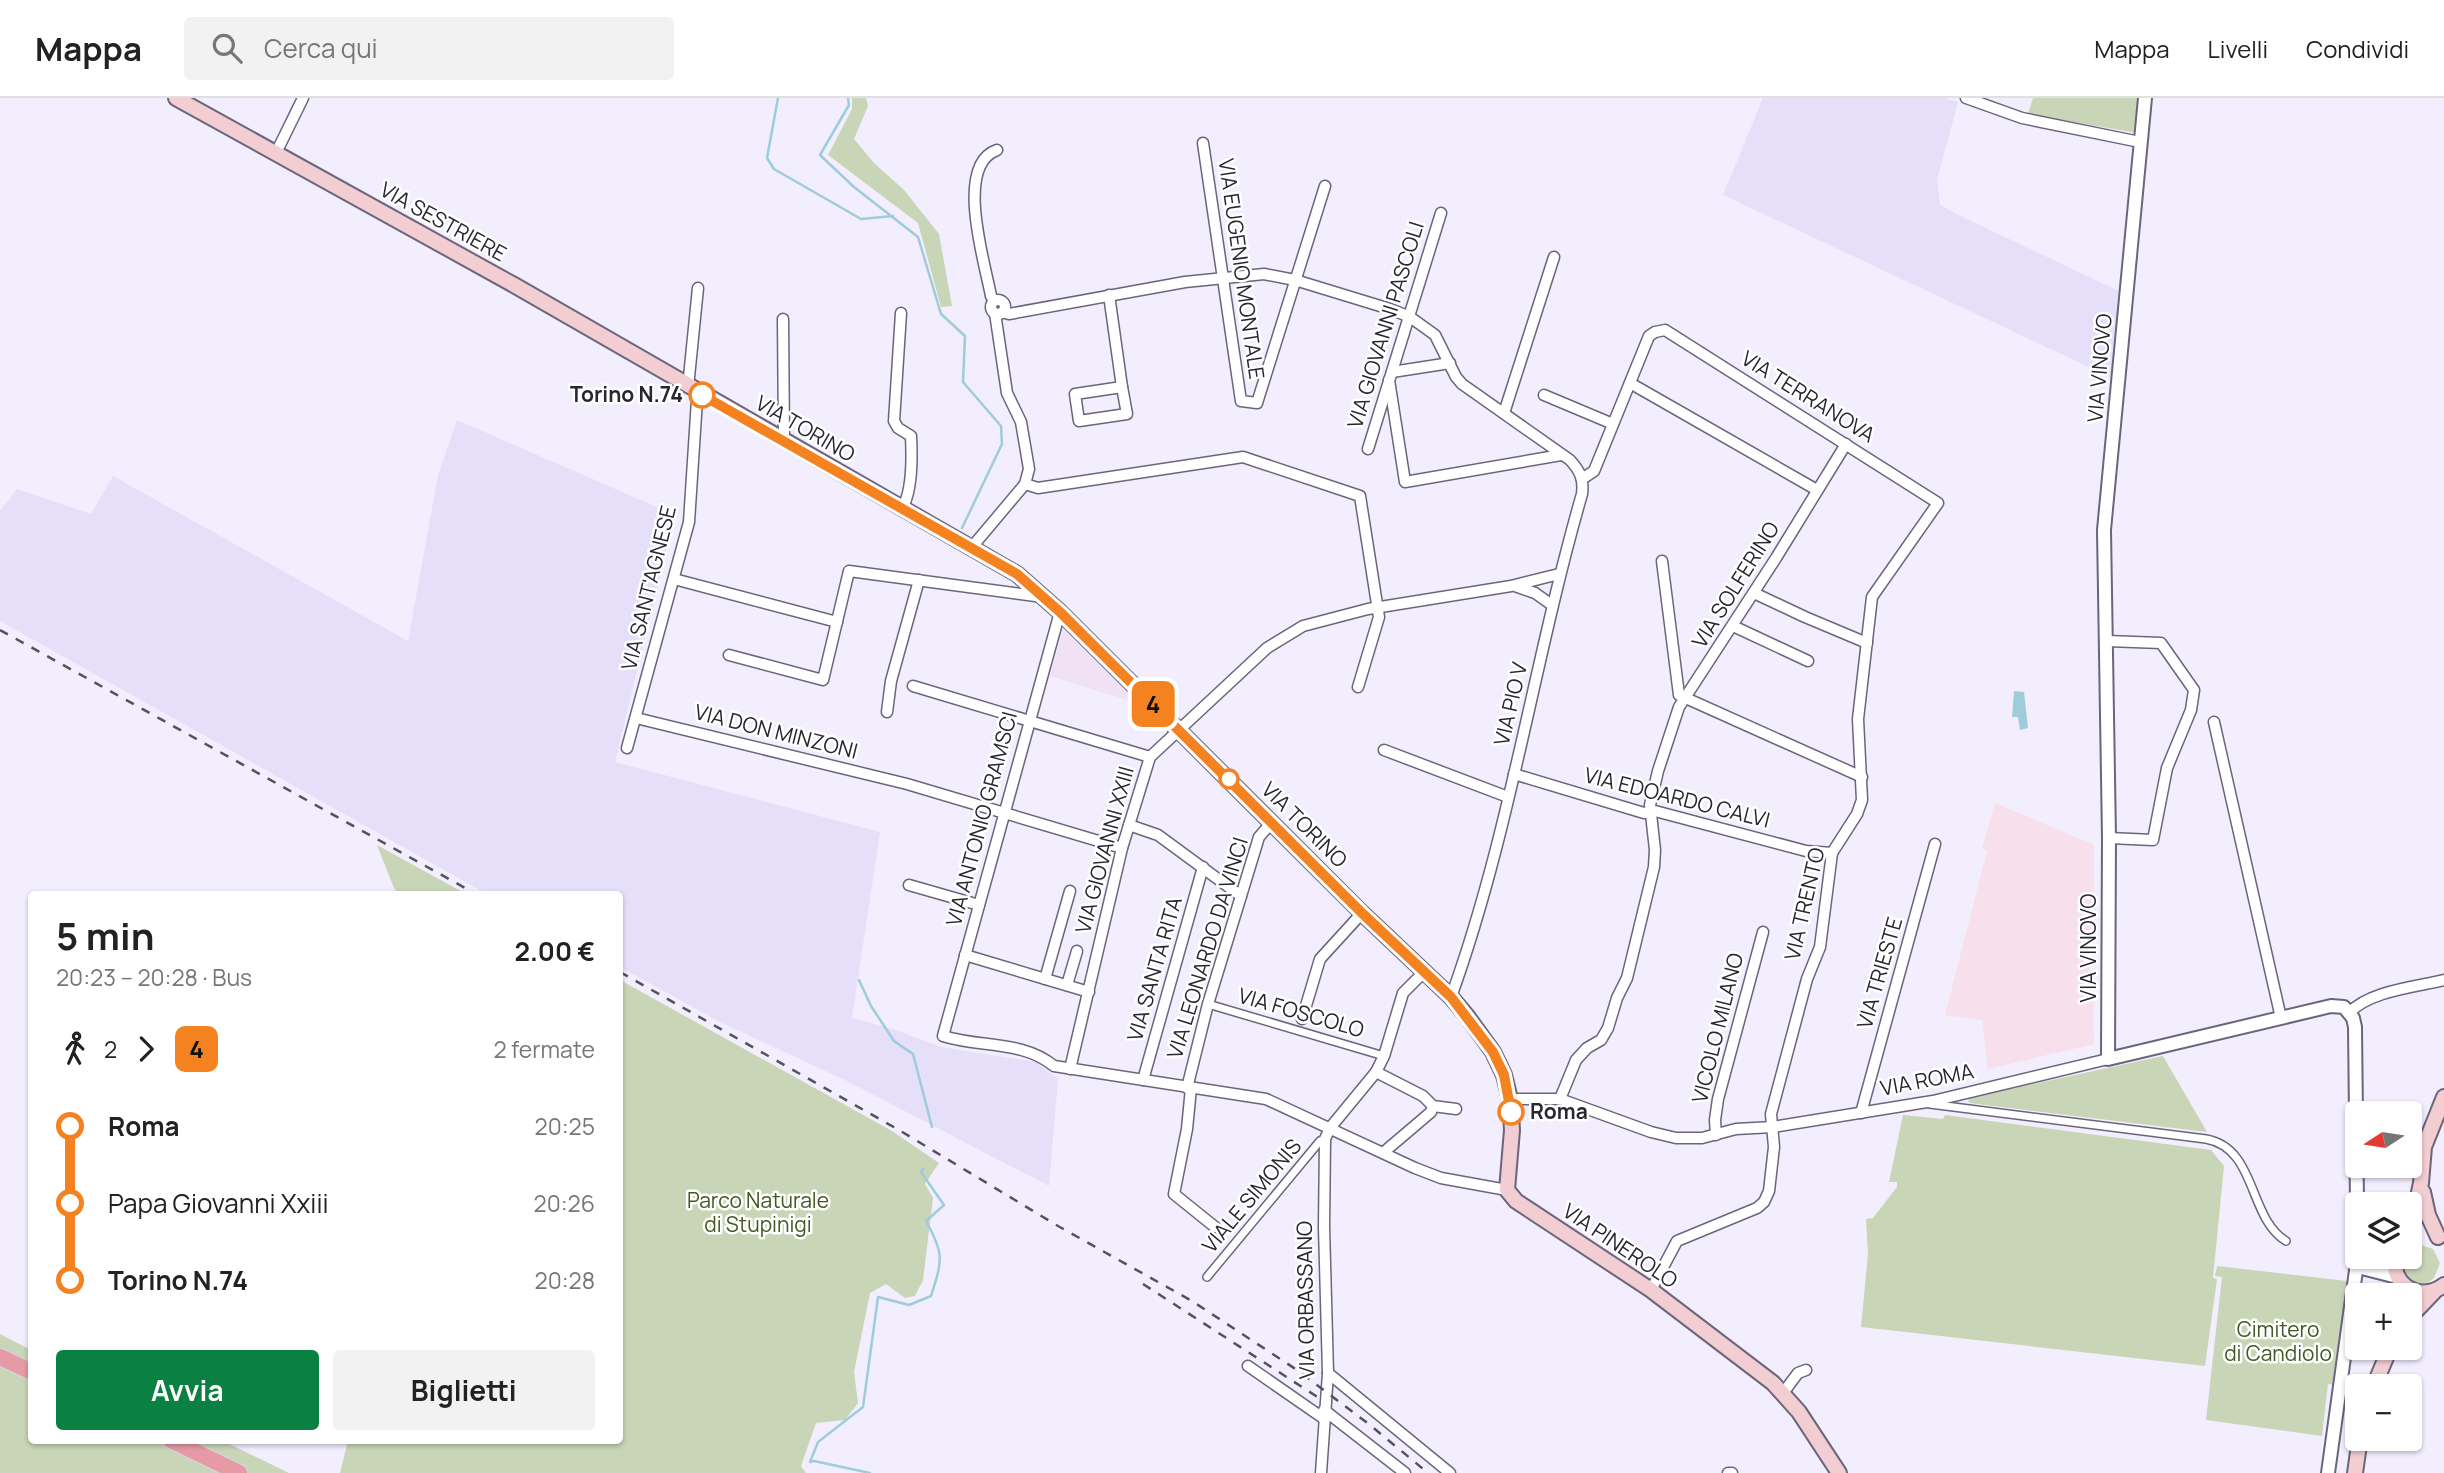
<!DOCTYPE html>
<html lang="it">
<head>
<meta charset="utf-8">
<style>
  body { margin:0; font-family:Manrope,sans-serif; background:#f2f2f2; color:#222; height:100vh; display:flex; flex-direction:column; font-size:26px; white-space:nowrap }
  * { box-sizing:border-box; margin:0 }
  p { font-size:23px; color:#767676 }
  .icon { flex:none; width:38px; height:38px; fill:none; stroke:currentColor; stroke-width:2; stroke-linecap:round; stroke-linejoin:round }
  .map { position:relative; flex:1; overflow:hidden }
  .side { position:absolute; left:28px; top:793px; width:595px; height:553px; display:flex; flex-direction:column; background:#fff; border-radius:7px; box-shadow:0 2px 5px #0004 }
  .side>* { flex:none }
  .badge { padding:0 14px; border-radius:10px; font-size:24px; line-height:46px }
  .needle { width:46px; rotate:258deg }
  .tools { position:absolute; left:2345px; top:1003px; display:grid; gap:14px }
  .tools a { display:grid; place-items:center; width:77px; height:77px; border-radius:7px; background:#fff; box-shadow:0 2px 5px #0004; font-size:35px }
  .map>.badge { position:absolute; translate:-50% -50%; box-shadow:0 0 0 4px #fff }
  .legs { display:flex; align-items:center; gap:10px; height:77px; padding:0 28px; font-size:23px }
  .legs p { margin-inline-start:auto }
  .overview { display:flex; align-items:center; justify-content:space-between; height:119px; padding:0 28px }
  h1 { font-size:38px; font-weight:700; line-height:52px }
  .action { display:flex; gap:14px; margin-top:auto; padding:14px 28px }
  .action a { flex:1; height:80px; border-radius:7px; background:#0b8043; color:#fff; font-size:28px; font-weight:700; line-height:80px; text-align:center }
  .action a+a { background:#f2f2f2; color:#222 }
  ul { padding:0 28px; list-style:none }
  li { display:flex; align-items:center; gap:24px; height:77px; font-size:26px }
  li i { display:grid; place-items:center; width:10px; height:100%; margin:0 9px; background:currentColor }
  li i::after { content:''; width:18px; height:18px; margin:-9px; border:5px solid; border-radius:50%; background:#fff }
  li p { margin-inline-start:auto }
  li:first-child i { background:linear-gradient(#0000 50%,currentColor 0) }
  li:last-child i { background:linear-gradient(currentColor 50%,#0000 0) }
  header { display:flex; align-items:center; gap:42px; box-sizing:border-box; height:98px; padding:0 35px; background:#fff; border-bottom:2px solid #e0e0e0 }
  header strong { font-size:33px }
  nav { display:flex; gap:38px; margin-inline-start:auto; font-size:24px }
  .search { width:490px; height:63px; background:#f2f2f2; display:flex; align-items:center; gap:18px; box-sizing:border-box; padding:0 24px; border-radius:7px; color:#767676; font-size:26px }
  .map>svg:first-child { display:block }
</style>
</head>
<body>
<header>
<strong>Mappa</strong>
<div class="search"><svg class="icon" aria-label="search" viewBox="0 0 24 24"><circle cx="10" cy="10" r="6"/><path d="M15 15l6 6"/></svg>Cerca qui</div>
<nav><a>Mappa</a><a>Livelli</a><a>Condividi</a></nav>
</header>
<div class="map">
<svg width="2444" height="1375" viewBox="0 0 2444 1375">
  <rect width="100%" height="100%" fill="#f2eefe"/>
  <polygon fill="#f0e1f4" points="1064,528 1146,608 1050,578"/>
  <g fill="#e6dffa">
    <polygon points="1763,0 1945,0 1958,4 1937,82 1940,106 1952,114 2119,193 2112,280 1723,97"/>
    <polygon points="457,322 673,416 673,424 615,664 880,734 852,920 896,932 941,949 1036,964 1058,981 1049,1088 849,984 722,925 620,869 620,796 487,796 0,523 0,413 17,391 91,416 113,378 408,543 438,377"/>
  </g>
  <polygon fill="#f7dfeb" points="1995,705 2094,747 2094,832 2089,832 2090,884 2093,885 2094,946 1988,971 1982,922 1945,917 1987,753 1982,750"/>
  <g fill="#c8d5b7">
    <polygon points="852,0 866,0 868,8 854,41 874,65 904,92 939,136 952,208 941,209 918,125 828,57 852,11"/>
    <polygon points="2033,0 2139,0 2137,35 2028,16"/>
    <polygon points="377,747 466,796 399,796 394,790"/>
    <polygon points="620,882 892,1033 939,1065 925,1086 933,1100 923,1182 915,1198 905,1200 886,1186 870,1195 854,1274 858,1305 845,1322 816,1325 801,1368 806,1375 340,1375 348,1342 620,1342"/>
    <polygon points="2163,958 2207,1034 1969,1005 1968,1000"/>
    <polygon points="1903,1017 1943,1021 1945,1017 2211,1052 2224,1068 2213,1180 2217,1181 2205,1268 1861,1229 1868,1156 1866,1121 1873,1120 1897,1089 1897,1084 1889,1084"/>
    <path d="M2418 1146 2433 1151 2440 1165 2434 1180C2421 1191 2413 1185 2401 1176V1159L2410 1158V1148Z"/>
    <polygon points="2217,1168 2347,1183 2336,1287 2328,1286 2322,1338 2206,1322 2222,1179 2215,1178"/>
    <polygon points="0,1236 31,1252 32,1342 221,1342 289,1375 0,1375"/>
  </g>
  <polygon fill="#9fccda" points="2014,593 2024,594 2028,630 2020,632 2018,619 2012,619"/>
  <g fill="none" stroke-linecap="round" stroke-linejoin="round">
    <g stroke="#9fccda" stroke-width="2.5">
      <polyline points="778,0 767,60 774,71 861,121 893,118"/>
      <polyline points="848,0 849,7 820,57 854,89 918,139 941,216 965,238 963,284 1001,328 1002,346 962,430"/>
      <polyline points="859,882 871,908 894,943 913,956 932,1029"/>
      <path d="M870 1375 814 1363 810 1364 818 1344 863 1309 878 1199 909 1207 931 1198C942 1163 945 1157 926 1123L944 1107 921 1074 923 1071"/>
    </g>
    <g stroke="#6b657b" stroke-width="10">
      <g id="pedestrian">
        <polyline points="1208,906 1384,958"/>
        <path d="M1930 1006 2206 1041C2257 1050 2248 1120 2286 1143"/>
        <polyline points="1207,1179 1320,1043 1325,1041"/>
      </g>
    </g>
    <g stroke="#6b657b" stroke-width="13">
      <g id="minor">
        <polyline points="1966,0 2022,20 2140,44"/>
        <polyline points="1203,45 1241,303 1257,305 1325,88"/>
        <polyline points="276,55 303,0"/>
        <polyline points="1109,197 1122,289"/>
        <circle cx="998" cy="209" r="7"/>
        <path d="M994 202 991 198C985 165 954 67 997 52"/>
        <path d="M1002 214 1009 216 1185 184 1264 176 1295 182 1390 211 1410 219 1435 237 1456 279 1462 286 1570 362C1580 373 1584 381 1582 396 1534 562 1510 736 1451 899"/>
        <path d="M901 215 894 323 898 330 911 338C912 358 913 393 902 410"/>
        <polyline points="783,221 784,343"/>
        <polyline points="1392,274 1450,265"/>
        <polyline points="1389,282 1405,384 1561,357"/>
        <polyline points="1630,285 1817,392"/>
        <polyline points="688,289 698,190"/>
        <polygon points="1122,289 1127,316 1079,323 1075,296"/>
        <polyline points="1544,297 1613,326"/>
        <polyline points="1504,315 1554,159"/>
        <polyline points="1368,351 1441,115"/>
        <polyline points="1582,381 1594,373 1649,238 1655,234 1665,232 1938,405 1872,499 1858,621 1862,702 1857,716 1832,755 1820,849 1807,881 1771,1016 1774,1049 1769,1093 1764,1104 1757,1110 1677,1143 1651,1192"/>
        <polyline points="1025,386 1038,390 1243,359 1360,398 1379,519 1358,589"/>
        <polyline points="972,449 1025,386 1029,371 1021,324 1007,295 995,215"/>
        <polyline points="1662,463 1679,597 1862,679"/>
        <polyline points="674,481 837,524"/>
        <polyline points="1515,488 1535,495 1552,507"/>
        <polyline points="1754,495 1805,519 1867,545"/>
        <path d="M1060 514 943 938C981 950 1022 942 1054 968L1266 1001 1415 1070 1441 1080 1507 1092"/>
        <polyline points="1733,528 1808,563"/>
        <polyline points="2107,543 2161,545 2194,592 2191,612 2167,670 2153,742 2109,740"/>
        <polyline points="729,557 823,582 849,473 1043,499"/>
        <polyline points="913,588 1150,659"/>
        <polyline points="887,614 891,583 919,482"/>
        <polyline points="636,620 907,686 1122,750"/>
        <polyline points="2214,624 2281,920"/>
        <polyline points="627,650 689,424 697,302 700,295"/>
        <polyline points="1384,652 1508,699"/>
        <polyline points="1514,676 1644,715 1655,713 1806,753 1832,755"/>
        <polyline points="1129,727 1158,737 1241,798"/>
        <polyline points="909,787 979,807"/>
        <polyline points="965,857 1089,894"/>
        <polyline points="1045,881 1070,793"/>
        <polyline points="1067,887 1077,853"/>
        <path d="M2349 915C2369 893 2415 889 2444 882"/>
        <polyline points="1302,921 1320,861 1362,815"/>
        <polyline points="1070,971 1122,750 1150,659 1267,550 1303,528 1368,511 1511,488 1559,476"/>
        <polyline points="1376,974 1423,998 1433,1008 1456,1011"/>
        <polyline points="1143,982 1203,769"/>
        <polyline points="1187,990 1208,906 1259,739 1272,724"/>
        <polyline points="1191,990 1187,1031 1174,1096 1215,1129"/>
        <polyline points="1510,1001 1560,1001 1651,1034 1676,1040 1702,1040 1736,1031 1773,1029 1933,1003 2108,961"/>
        <polyline points="1560,1001 1576,962 1587,950 1601,942 1608,930 1617,900 1627,880 1654,769 1655,752 1650,707 1658,673 1679,609 1776,460 1846,346"/>
        <polyline points="1861,1015 1935,746"/>
        <polyline points="1716,1037 1715,1022 1718,1001 1763,834"/>
        <polyline points="1384,1054 1431,1014 1433,1008"/>
        <polyline points="1248,1268 1323,1320"/>
        <polyline points="1328,1275 1450,1375"/>
        <polyline points="1783,1295 1798,1275 1806,1272"/>
        <polyline points="1324,1312 1405,1375"/>
        <polyline points="1321,1375 1328,1275 1324,1129 1325,1041 1330,1030 1376,974 1384,958 1403,895 1424,874"/>
        <polyline points="1728,1375 1732,1375"/>
      </g>
    </g>
    <g stroke="#6b657b" stroke-width="16">
      <g id="tertiary">
        <polyline points="2145,0 2104,432 2109,740 2108,961 2331,908 2344,909 2353,920 2355,929 2357,1106"/>
        <polyline points="2362,1158 2378,1158"/>
        <polyline points="2358,1169 2397,1179"/>
        <polyline points="2328,1375 2358,1158"/>
      </g>
    </g>
    <g stroke="#6b657b" stroke-width="18">
      <g id="secondary">
        <polyline points="176,0 514,187 1017,476 1060,514 1362,815 1451,899 1467,918 1493,954 1504,977 1510,1001 1512,1032 1507,1092 1516,1103 1651,1192 1773,1285 1799,1314 1839,1375"/>
        <polyline points="2423,1094 2428,1117 2438,1139"/>
        <polyline points="2410,1136 2421,1085 2424,1049 2444,999"/>
        <path d="M2395 1158C2390 1188 2421 1205 2444 1187"/>
        <polyline points="2410,1219 2434,1194"/>
        <polyline points="2374,1288 2390,1250"/>
        <polyline points="2355,1375 2360,1340"/>
      </g>
    </g>
    <g stroke="#d4d4d6" stroke-width="19">
      <g id="primary">
        <polyline points="0,1259 32,1274"/>
        <polyline points="171,1342 239,1375"/>
      </g>
    </g>
    <use href="#pedestrian" stroke="#fff" stroke-width="7"/>
    <use href="#minor" stroke="#fff" stroke-width="10"/>
    <use href="#tertiary" stroke="#fff" stroke-width="12"/>
    <use href="#secondary" stroke="#f2cdd2" stroke-width="14"/>
    <use href="#primary" stroke="#e59aa5" stroke-width="16"/>
    <g stroke="#54515c" stroke-width="2.5" stroke-dasharray="9 9" stroke-linecap="butt">
      <polyline points="0,532 476,796"/>
      <polyline points="620,874 899,1032 1058,1128 1192,1203 1297,1272 1370,1327 1428,1375"/>
      <polyline points="1143,1186 1319,1300"/>
    </g>
  </g>
  <g fill="none" stroke-linecap="round" stroke-linejoin="round">
    <g stroke="#fff" stroke-width="16">
      <polyline id="line-1" points="702,297 1017,476 1060,514 1362,815 1451,899 1493,954 1504,977 1511,1014"/>
    </g>
    <use href="#line-1" stroke="#f58220" stroke-width="10"/>
  </g>
  <g fill="#fff" stroke="#f58220" stroke-width="3.5">
    <circle cx="702" cy="297" r="12"/>
    <circle cx="1229" cy="681" r="9"/>
    <circle cx="1511" cy="1014" r="12"/>
  </g>
  <g text-anchor="middle" stroke-width="5" stroke-linejoin="round" paint-order="stroke">
    <g font-size="21" fill="#292630" stroke="#fff">
      <text transform="translate(443 124) rotate(29)" y="7">VIA SESTRIERE</text>
      <text transform="translate(1241 171) rotate(82)" y="7">VIA EUGENIO MONTALE</text>
      <text transform="translate(1386 227) rotate(-73)" y="7">VIA GIOVANNI PASCOLI</text>
      <text transform="translate(2100 270) rotate(-85)" y="7">VIA VINOVO</text>
      <text transform="translate(1808 299) rotate(32)" y="7">VIA TERRANOVA</text>
      <text transform="translate(805 331) rotate(30)" y="7">VIA TORINO</text>
      <text transform="translate(1736 487) rotate(-58)" y="7">VIA SOLFERINO</text>
      <text transform="translate(649 490) rotate(-76)" y="7">VIA SANT'AGNESE</text>
      <text transform="translate(1511 606) rotate(-77)" y="7">VIA PIO V</text>
      <text transform="translate(776 634) rotate(14)" y="7">VIA DON MINZONI</text>
      <text transform="translate(1677 700) rotate(14)" y="7">VIA EDOARDO CALVI</text>
      <text transform="translate(982 721) rotate(-75)" y="7">VIA ANTONIO GRAMSCI</text>
      <text transform="translate(1304 727) rotate(45)" y="7">VIA TORINO</text>
      <text transform="translate(1105 752) rotate(-75)" y="7">VIA GIOVANNI XXIII</text>
      <text transform="translate(1805 806) rotate(-77)" y="7">VIA TRENTO</text>
      <text transform="translate(1208 850) rotate(-73)" y="7">VIA LEONARDO DA VINCI</text>
      <text transform="translate(2089 850) rotate(-90)" y="7">VIA VINOVO</text>
      <text transform="translate(1155 871) rotate(-74)" y="7">VIA SANTA RITA</text>
      <text transform="translate(1880 875) rotate(-74)" y="7">VIA TRIESTE</text>
      <text transform="translate(1301 915) rotate(16)" y="7">VIA FOSCOLO</text>
      <text transform="translate(1718 930) rotate(-76)" y="7">VICOLO MILANO</text>
      <text transform="translate(1927 982) rotate(-11)" y="7">VIA ROMA</text>
      <text transform="translate(1252 1098) rotate(-50)" y="7">VIALE SIMONIS</text>
      <text transform="translate(1620 1148) rotate(34)" y="7">VIA PINEROLO</text>
      <text transform="translate(1306 1202) rotate(-91)" y="7">VIA ORBASSANO</text>
    </g>
    <g font-size="21" font-weight="bold" fill="#292630" stroke="#fff" text-anchor="end">
      <text x="683" y="304">Torino N.74</text>
      <text x="1530" y="1021" text-anchor="start">Roma</text>
    </g>
    <g font-size="21" fill="#445823" stroke="#fff">
      <text x="758" y="1110">Parco Naturale<tspan x="758" dy="24">di Stupinigi</tspan></text>
      <text x="2278" y="1239">Cimitero<tspan x="2278" dy="24">di Candiolo</tspan></text>
    </g>
  </g>
</svg>
<div class="tools">
<a><svg class="needle" viewBox="-14 -14 28 28"><path d="M0-13l5 13h-10z" fill="#e53935"/><path d="M0 13l5-13h-10z" fill="#767676"/></svg></a>
<a><svg class="icon" aria-label="layers" viewBox="0 0 24 24"><path d="M12 4l9 5-9 5-9-5zM3 14l9 5 9-5"/></svg></a>
<a>+</a>
<a>−</a>
</div>
<b class="badge" style="left:1153px;top:606px;background:#f58220;color:#111">4</b>
<section class="side">
<div class="overview"><div><h1>5 min</h1><p>20:23 – 20:28 · Bus</p></div><b>2.00 €</b></div>
<div class="legs"><svg class="icon" aria-label="walk" viewBox="0 0 24 24"><circle cx="13" cy="4" r="2"/><path d="M13 8l-2 6 4 7M11 14l-3 7M7 12l3-4h3l4 4"/></svg>2<svg class="icon" aria-label="forward" viewBox="0 0 24 24"><path d="M9 5l7 7-7 7"/></svg><b class="badge" style="background:#f58220;color:#111">4</b><p>2 fermate</p></div>
<ul>
<li><i style="color:#f58220"></i><b>Roma</b><p>20:25</p></li>
<li><i style="color:#f58220"></i><span>Papa Giovanni Xxiii</span><p>20:26</p></li>
<li><i style="color:#f58220"></i><b>Torino N.74</b><p>20:28</p></li>
</ul>
<div class="action"><a>Avvia</a><a>Biglietti</a></div>
</section>
</div>
</body>
</html>
